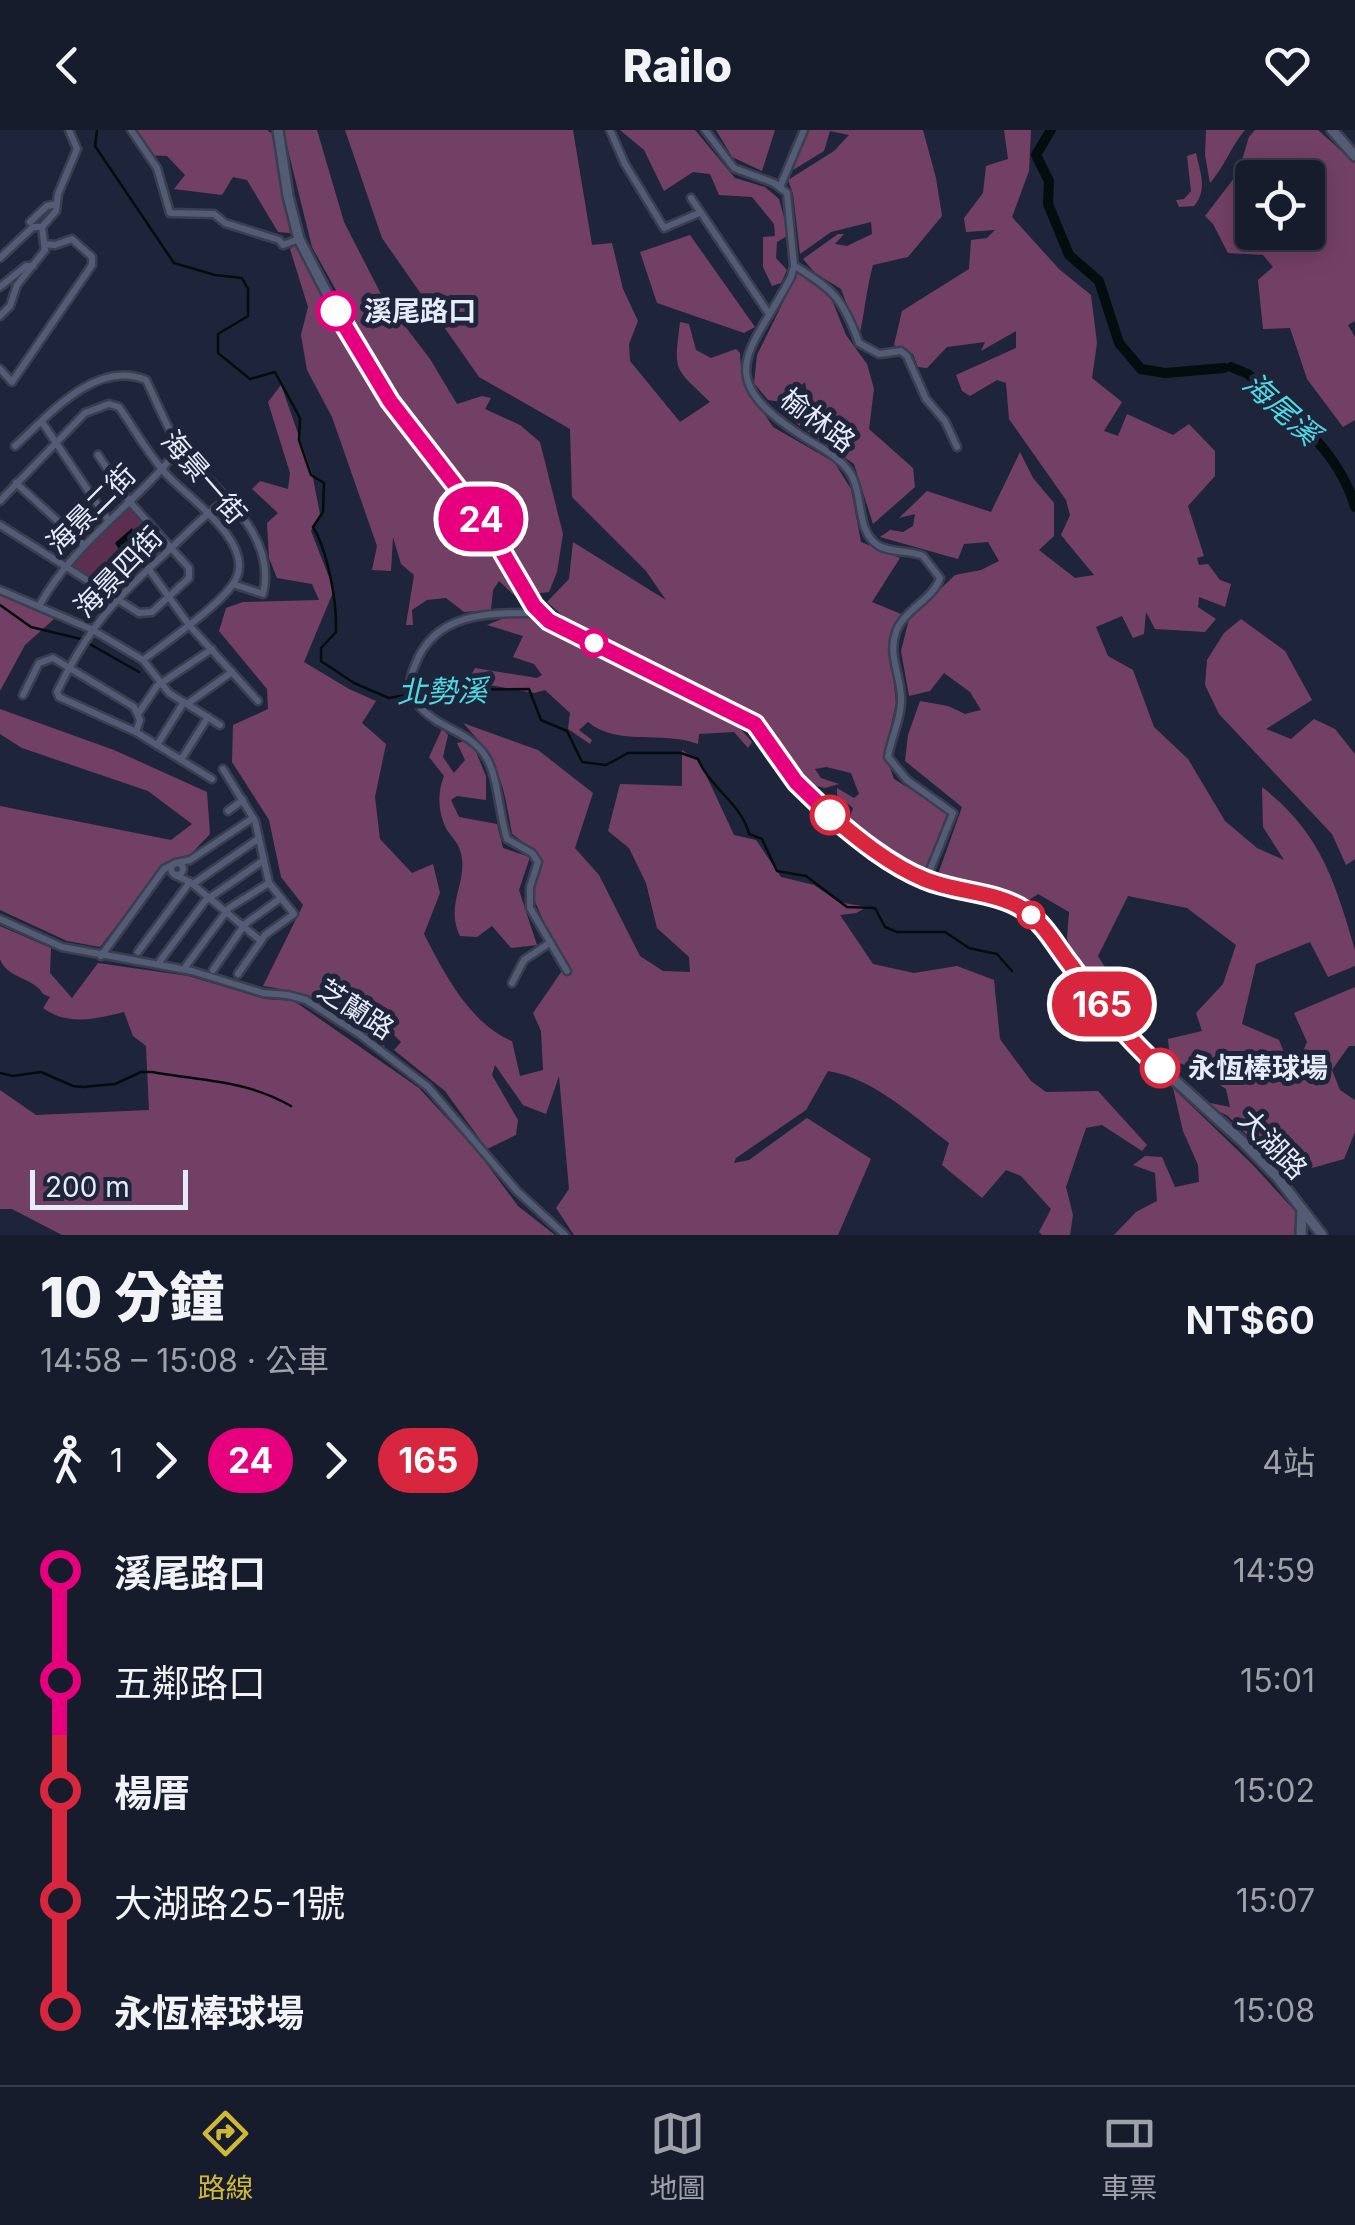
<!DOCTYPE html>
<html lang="zh-TW">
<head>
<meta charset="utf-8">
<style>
  body { margin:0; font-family:Inter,"Noto Sans TC",sans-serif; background:#1f2534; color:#f1f3f6; height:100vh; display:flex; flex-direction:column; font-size:38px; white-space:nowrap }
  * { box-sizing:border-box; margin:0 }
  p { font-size:32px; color:#9ea1a9 }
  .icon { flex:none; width:55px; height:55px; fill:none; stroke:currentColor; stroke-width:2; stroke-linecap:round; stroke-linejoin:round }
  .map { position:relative; height:1105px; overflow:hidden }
  .details { display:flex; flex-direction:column; background:#161c2c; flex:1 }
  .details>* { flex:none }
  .badge { padding:0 20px; border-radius:32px; font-size:35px; line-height:65px }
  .controls { position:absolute; left:1235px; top:30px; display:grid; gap:20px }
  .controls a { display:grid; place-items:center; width:90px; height:90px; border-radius:10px; background:#161c2c; box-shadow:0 5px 25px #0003,0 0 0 2px #353a48; font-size:50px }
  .scale { position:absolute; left:30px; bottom:25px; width:158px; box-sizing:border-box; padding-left:10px; border:5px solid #e6ebfa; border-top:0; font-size:28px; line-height:35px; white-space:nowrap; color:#e6ebfa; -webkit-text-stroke:8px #1e253b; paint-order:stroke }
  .map>.badge { position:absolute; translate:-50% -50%; box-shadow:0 0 0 5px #fff }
  .legs { display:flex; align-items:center; gap:15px; height:110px; padding:0 40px; font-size:32px }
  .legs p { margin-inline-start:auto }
  .overview { display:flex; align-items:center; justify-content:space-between; height:170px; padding:0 40px }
  h1 { font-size:55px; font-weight:800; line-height:75px }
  ul { padding:0 40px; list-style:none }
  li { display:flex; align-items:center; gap:35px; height:110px; font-size:38px }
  li i { display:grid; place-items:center; width:15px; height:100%; margin:0 12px; background:currentColor }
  li i::after { content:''; width:25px; height:25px; margin:-12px; border:8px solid; border-radius:50%; background:#161c2c }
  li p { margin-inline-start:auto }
  li:first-child i { background:linear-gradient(#0000 50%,currentColor 0) }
  li:last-child i { background:linear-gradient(currentColor 50%,#0000 0) }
  header { display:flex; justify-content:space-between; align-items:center; height:130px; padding:0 40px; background:#161c2c; font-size:45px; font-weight:800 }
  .tabs { display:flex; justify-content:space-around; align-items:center; height:140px; border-top:2px solid #353a48; background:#161c2c; font-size:28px; color:#9ea1a9 }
  .tabs a { display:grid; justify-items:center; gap:5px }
  .tabs .active { color:#ceb837 }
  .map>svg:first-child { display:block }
</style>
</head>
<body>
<header><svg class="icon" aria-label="back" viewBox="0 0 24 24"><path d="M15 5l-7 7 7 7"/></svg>Railo<svg class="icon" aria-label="heart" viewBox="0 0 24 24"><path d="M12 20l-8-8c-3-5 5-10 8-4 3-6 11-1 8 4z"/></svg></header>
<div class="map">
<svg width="1355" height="1105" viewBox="0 0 1355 1105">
  <rect width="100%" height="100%" fill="#1e253b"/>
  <polygon fill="#5e2e51" points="129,377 165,419 115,466 68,437"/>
  <g fill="#734065" fill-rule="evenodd">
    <polygon points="129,0 267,0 275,6 290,103 278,102 247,50 233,47 222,65 174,59 185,45 167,26 144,25"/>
    <polygon points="283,0 317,0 344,92 382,166 430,229 457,274 482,266 491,268 485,279 520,295 540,312 563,404 557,442 549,462 533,464 476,368 381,241 312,117"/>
    <path d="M345 0H573L592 115 612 113 623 159 638 191 629 214 630 231 680 292 710 272C673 236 674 243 680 192L689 194 696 220 711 228 736 219 740 223 742 250 773 297 834 332 851 359 861 412 900 428 872 472 901 484 889 508 896 573 885 622 894 649 949 683 927 739 918 738 849 690 853 678 837 665V658L854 668 859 664 851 643 826 637 815 639 821 648 839 654 825 658 809 654 762 587 709 565 564 487 547 472 569 449 573 412 666 470 646 441 572 367 570 299 479 247 382 108Z"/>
    <polygon points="620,0 695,0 735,48 765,57 779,69 789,105 777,112 776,128 787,140 781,153 772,156 763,137 763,107 775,106 774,94 752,67 719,65 710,44 693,42 664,61 644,20"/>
    <polygon points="716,0 775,0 762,41 732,27"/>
    <path d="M807 0H923L936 48 942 86 908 127 873 135C866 160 865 182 859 207L841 159 815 143 803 129 838 104H844L835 114 847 116 872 104 871 92 831 102 800 124 793 64 788 50 834 21 849 5 830 1 824 21 793 40Z"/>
    <path d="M1004 0H1031L1029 41 1012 87 1059 139 1091 165 1097 213 1092 248 1122 272 1104 301 1118 306 1127 284 1173 305 1189 294 1215 321V346L1188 376 1204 426 1197 428 1199 435 1208 434 1220 450 1231 454 1225 477 1199 467 1198 477 1216 489 1205 502 1155 499 1146 482 1144 504 1133 508 1122 486 1096 497 1108 526 1133 540 1154 597 1188 629 1225 691 1257 718 1284 730 1263 697 1262 657C1321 703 1335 752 1355 820V836L1328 847 1310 812 1256 834 1242 894 1279 910 1293 945 1307 912 1294 883 1355 857V916H1349L1332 940 1340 960 1355 970V1002L1344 1029 1287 1045 1228 986 1209 976 1210 973 1230 977 1226 959 1194 938 1170 930 1168 909 1202 901 1196 883 1223 854 1236 815 1187 778 1128 766 1098 826 1142 897 1137 902 1073 828 1067 808 1069 782 1038 764 1026 772 937 747 962 677 905 631 908 605 920 571 948 576 965 584 981 580 970 562 944 543 930 561 909 566 901 521 909 489 955 445 981 440 999 431 988 412 964 414 958 429 880 407 890 400 903 402 913 396 915 384 899 388 927 361 991 382 1020 322 1033 348 1054 373V406L1039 420 1075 448 1094 445 1061 405 1070 385 1066 370 1009 289 1006 253 997 250 970 266 962 261 956 245 1016 218V201L981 221 985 212 947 217 927 238 918 237 913 224 894 215 902 181 969 139 971 110 987 108 995 100 966 102 964 88 983 63 986 36 1008 29Z"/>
    <path d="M1206 0H1245C1231 16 1225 36 1210 53L1205 25Z"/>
    <path d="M1255 0H1318L1355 33V191L1348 195 1355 207V290L1343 297 1307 249 1290 198 1263 199 1258 150 1273 137 1263 125 1228 123 1213 94 1205 86 1238 43 1249 7ZM1252 48H1308V102H1252Z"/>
    <path d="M1196 23C1200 42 1208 60 1194 76L1179 77 1176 70 1184 69 1191 61 1187 26Z"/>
    <polygon points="690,105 755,197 744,203 657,173 640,122"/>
    <polygon points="299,113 383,272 447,350 529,473 528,478 499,451 493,460 491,480 464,482 446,468 427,470 412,480 413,495 406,495 414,445 401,434 393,407 391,441 372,440 377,416 332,287 307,240 301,205 308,177 290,119"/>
    <polygon points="801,142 830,165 846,205 867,234 874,259 869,299 913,338 915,357 873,394 854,334 787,287 809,274 805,252 794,261 789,273 768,270 754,253 757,225 797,144"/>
    <path d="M281 255 312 343 320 384 311 401 334 460 304 532 349 559 376 571 362 593 386 614 375 667 380 709 412 743 433 734 440 763 424 804C444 843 470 894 512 911L520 946 543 940 541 901 533 883 564 838 529 758 539 724 512 704C503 652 500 632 463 593L538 620 593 663 575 718 599 745 640 826 663 841 690 842 689 827 657 798 646 753 629 718 608 701 620 654 682 656V620L700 632 734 705 756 710 781 747 814 755 839 772 867 777 856 783 840 785 873 834 914 843 957 836 994 850 1000 909 1031 951 1046 962 1098 961 1147 1015 1142 1021 1102 995 1086 998 1066 1057 1073 1085 1070 1105H1042L1039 1102 1051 1079 1021 1046 1006 1040 982 1068 942 1035 949 1013C913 986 873 948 828 941L806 980 736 1028 734 1033 749 1030 807 988 871 1029 838 1105H574L556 1078 569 1059 559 946 546 984 523 975 495 935 492 945 518 990 516 1005 487 1019 445 961 394 920 401 912 394 905 386 906 384 917C345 890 311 862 263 856L303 775 281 747 269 690 232 632 233 595 268 579 267 559 219 501 226 478 243 472 319 470 312 454 277 448 269 428 267 393 278 383 252 359 260 351 288 359 290 343 268 272Z"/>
    <polygon points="0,464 54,489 25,515 0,561"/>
    <path d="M511 485 538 487 569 508 731 588 752 612 748 618 734 602 699 604 698 614C662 600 618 617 588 592L579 600 592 610 590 614 568 599 570 583 545 560 534 563 468 551 475 538 537 548 542 545 534 534 513 527 523 506 487 495Z"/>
    <polygon points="1241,489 1285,521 1312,570 1266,599 1291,609 1314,589 1335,599 1355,624 1355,729 1346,735 1332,704 1219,584 1205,555 1207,530 1224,503"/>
    <polygon points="0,579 114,620 207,662 210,704 190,725 165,732 100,817 67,811 0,780 0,676 171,710 192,694 148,661 22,618 0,604"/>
    <path d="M442 599 448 605 443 627 454 643 465 630 457 613 471 610 486 646V670L457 666 451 670 459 687 497 694 503 718 530 727 519 760 537 815 511 818 492 796 477 807 460 806C444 772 470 752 460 720 458 713 451 706 447 700 438 683 437 663 444 646L429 627Z"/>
    <path d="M0 796 51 818 50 843 72 868 98 833 188 846 265 869 294 871 419 958 477 1021 518 1076 555 1105H62L12 1079H0V960L36 985 149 980 146 916 133 906 124 882C96 889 67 896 43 878L50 867 43 864C34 847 7 849 0 829 0 821 0 805 0 796Z"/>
    <polygon points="1173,958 1252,1034 1296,1082 1294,1105 1114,1105 1136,1082 1157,1071 1155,1043 1133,1035 1145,1026 1162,1027 1175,1057 1199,1052 1198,1035 1183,1001"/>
  </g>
  <polygon fill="#030d0e" points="132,398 134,405 148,416 135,420 129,415 121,423 115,413"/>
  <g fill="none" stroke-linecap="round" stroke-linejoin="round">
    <g stroke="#030d0e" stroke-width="2.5">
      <path d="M97 0 95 16 174 133 215 145 242 148 248 159V186L218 204V223L250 249 275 242 300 288 299 310 311 345 324 353 323 382 313 397C328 422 337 471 336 502L321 518V531L354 553 389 568 436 560 529 559 541 590 567 601 582 632 606 635 628 623H681L698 629C710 658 742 674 749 704L762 709 777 741 806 746 847 777 875 778 885 797 897 802H945L969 818 997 824 1012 841"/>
      <polyline points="0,475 31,497 81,509"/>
      <polyline points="88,513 139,542"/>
      <path d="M0 943 13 946 41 942 73 956 83 957 115 954 141 942H152C202 951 246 950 291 976"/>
    </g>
    <g stroke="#030d0e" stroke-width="10">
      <polyline points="1051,0 1036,25 1049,51 1048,74 1069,125 1099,151 1119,213 1141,239 1165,243 1224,238"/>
      <path d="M1231 237 1248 244C1289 284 1339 320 1355 377"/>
    </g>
    <g stroke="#393f51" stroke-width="11">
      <g id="street">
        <polyline points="131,0 157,38 170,83 214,84 225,93 279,110 283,115 299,109"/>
        <polyline points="610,0 625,34 664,98 699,83"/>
        <path d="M705 0 734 38 774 53 787 63 794 136 791 147C753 220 709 245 799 304 814 314 837 325 848 340 865 361 854 401 879 416 892 423 909 420 923 426L940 448C933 470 904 479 896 502 887 527 903 549 901 573 900 592 891 608 888 627L907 650 953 683 926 750"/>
        <polyline points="780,57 804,0"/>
        <polyline points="691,68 769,184"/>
        <polyline points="30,92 47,76 56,74"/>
        <polyline points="0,128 33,97 42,97"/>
        <path d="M795 136C834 160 843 169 859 213L879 224 901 221 907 226 926 269 945 291 957 317"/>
        <polyline points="0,157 26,136 33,136"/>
        <polyline points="0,186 10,176 17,155 45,120 42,97 56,81 58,64 77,19 69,0"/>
        <polyline points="0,239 12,252 92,135 92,127 72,109 55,115 44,114"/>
        <polyline points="42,292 108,390"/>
        <path d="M15 316C49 285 96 229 146 250 157 272 167 300 182 320 215 361 278 403 263 464L233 454"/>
        <polyline points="16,353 83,414"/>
        <path d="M0 371 85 283 109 274 119 277C135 300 149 326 168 346 190 369 254 412 236 449 223 474 166 512 143 530L91 499 0 460"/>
        <polyline points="0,395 139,483 152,482 189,448 189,438 129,371 98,325"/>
        <polyline points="148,438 189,495 258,571"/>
        <path d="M39 476C77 408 135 376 180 317"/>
        <path d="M539 483C491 483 435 481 415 535 408 551 408 562 420 577 439 599 470 601 486 627 498 646 499 685 507 709L532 723 538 732 530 757V778L567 841"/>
        <polyline points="143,530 169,563 220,595"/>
        <polyline points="23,565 39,533 53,528 134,577 140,590 136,602"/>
        <polyline points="187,574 232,542"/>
        <polyline points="138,584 157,556 212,519"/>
        <polyline points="157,615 184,572"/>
        <polyline points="181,630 208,587"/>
        <polyline points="223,639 255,691 269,753 294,784 265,805 238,844"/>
        <path d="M212 649 136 602 59 567 57 562C89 496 115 469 169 420 189 402 205 383 229 369"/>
        <polyline points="228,681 243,670"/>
        <circle cx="177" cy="739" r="6"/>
        <polyline points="176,733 190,730 253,688"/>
        <polyline points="175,745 190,752 261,811"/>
        <polyline points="193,754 258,709"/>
        <polyline points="0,789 62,817 192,841 263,863 288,865 306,870 359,904 428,957 517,1061 565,1105"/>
        <polyline points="138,822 190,752"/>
        <polyline points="101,826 164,739 174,734"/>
        <polyline points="160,831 205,771 264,730"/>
        <polyline points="186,836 229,778 269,753"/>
        <polyline points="213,840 245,794 281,768"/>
        <polyline points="512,853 524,830 548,814"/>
      </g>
    </g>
    <g stroke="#393f51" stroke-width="14">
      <g id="secondary">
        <polyline points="278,0 288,66 299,109 336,181 389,271 489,399 534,477 549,491 755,594 796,651 816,672 902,738 926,750 1008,772 1027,782 1049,804 1070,835 1138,917 1244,1013 1278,1048 1322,1105"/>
        <polyline points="1332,0 1355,26"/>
        <polyline points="1301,1105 1302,1079"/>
      </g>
    </g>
    <use href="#street" stroke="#545c75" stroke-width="6"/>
    <use href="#secondary" stroke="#545c75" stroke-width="9"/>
  </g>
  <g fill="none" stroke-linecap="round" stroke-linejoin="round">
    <g stroke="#fff" stroke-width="22">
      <polyline id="line-1" points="336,181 390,271 489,399 534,476 549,491 755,594 796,652 830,685"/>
    </g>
    <g stroke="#fff" stroke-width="22">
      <path id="line-2" d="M830 685C858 709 890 735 924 749 957 763 997 761 1026 781 1045 795 1056 816 1070 834 1096 870 1127 908 1160 938"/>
    </g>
    <use href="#line-1" stroke="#e6007e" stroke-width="15"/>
    <use href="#line-2" stroke="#d7263d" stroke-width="15"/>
  </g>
  <g fill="#fff" stroke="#e6007e" stroke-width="5">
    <circle cx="336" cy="181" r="18"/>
    <circle cx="594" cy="513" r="12"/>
  </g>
  <g fill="#fff" stroke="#d7263d" stroke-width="5">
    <circle cx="830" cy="685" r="18"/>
    <circle cx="1031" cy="785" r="12"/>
    <circle cx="1160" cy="938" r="18"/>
  </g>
  <g text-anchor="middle" stroke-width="10" stroke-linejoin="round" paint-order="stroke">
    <g font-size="28" font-weight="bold" fill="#e6ebfa" stroke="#1e253b" text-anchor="start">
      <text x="364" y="191">溪尾路口</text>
      <text x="1188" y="948">永恆棒球場</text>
    </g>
    <g font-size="28" fill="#e6ebfa" stroke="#1e253b">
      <text transform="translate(818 290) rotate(37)" y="10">榆林路</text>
      <text transform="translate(204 347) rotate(49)" y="10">海景一街</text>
      <text transform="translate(91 379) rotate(-45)" y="10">海景二街</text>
      <text transform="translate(118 442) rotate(-46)" y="10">海景四街</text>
      <text transform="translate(356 879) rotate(33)" y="10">芝蘭路</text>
      <text transform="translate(1273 1014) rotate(46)" y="10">大湖路</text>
    </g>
    <g font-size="30" font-style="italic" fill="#4ed9e3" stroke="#1e253b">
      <text transform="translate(1281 279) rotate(42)" y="10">海尾溪</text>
      <text transform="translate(442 562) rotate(-1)" y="10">北勢溪</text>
    </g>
  </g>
</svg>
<div class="controls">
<a><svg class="icon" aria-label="locate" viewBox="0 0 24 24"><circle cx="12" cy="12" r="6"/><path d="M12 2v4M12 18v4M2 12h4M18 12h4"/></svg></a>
</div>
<div class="scale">200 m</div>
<b class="badge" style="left:481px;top:389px;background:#e6007e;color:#fff">24</b>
<b class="badge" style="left:1102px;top:874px;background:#d7263d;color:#fff">165</b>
</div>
<section class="details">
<div class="overview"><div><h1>10 分鐘</h1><p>14:58 – 15:08 · 公車</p></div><b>NT$60</b></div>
<div class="legs"><svg class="icon" aria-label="walk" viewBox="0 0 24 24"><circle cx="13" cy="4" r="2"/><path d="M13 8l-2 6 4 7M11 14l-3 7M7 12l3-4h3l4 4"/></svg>1<svg class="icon" aria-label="forward" viewBox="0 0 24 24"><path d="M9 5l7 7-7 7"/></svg><b class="badge" style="background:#e6007e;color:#fff">24</b><svg class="icon" aria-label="forward" viewBox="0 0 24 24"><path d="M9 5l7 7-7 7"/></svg><b class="badge" style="background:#d7263d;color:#fff">165</b><p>4站</p></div>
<ul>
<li><i style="color:#e6007e"></i><b>溪尾路口</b><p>14:59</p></li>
<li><i style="color:#e6007e"></i><span>五鄰路口</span><p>15:01</p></li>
<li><i style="color:#d7263d"></i><b>楊厝</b><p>15:02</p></li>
<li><i style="color:#d7263d"></i><span>大湖路25-1號</span><p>15:07</p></li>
<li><i style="color:#d7263d"></i><b>永恆棒球場</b><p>15:08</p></li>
</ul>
</section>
<nav class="tabs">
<a class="active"><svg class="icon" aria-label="directions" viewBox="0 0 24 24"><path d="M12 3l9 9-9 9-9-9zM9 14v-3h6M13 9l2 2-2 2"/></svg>路線</a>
<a><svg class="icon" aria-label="map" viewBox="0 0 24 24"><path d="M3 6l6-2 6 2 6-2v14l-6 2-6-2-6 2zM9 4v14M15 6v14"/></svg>地圖</a>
<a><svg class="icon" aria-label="tickets" viewBox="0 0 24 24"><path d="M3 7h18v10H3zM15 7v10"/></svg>車票</a>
</nav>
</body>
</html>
